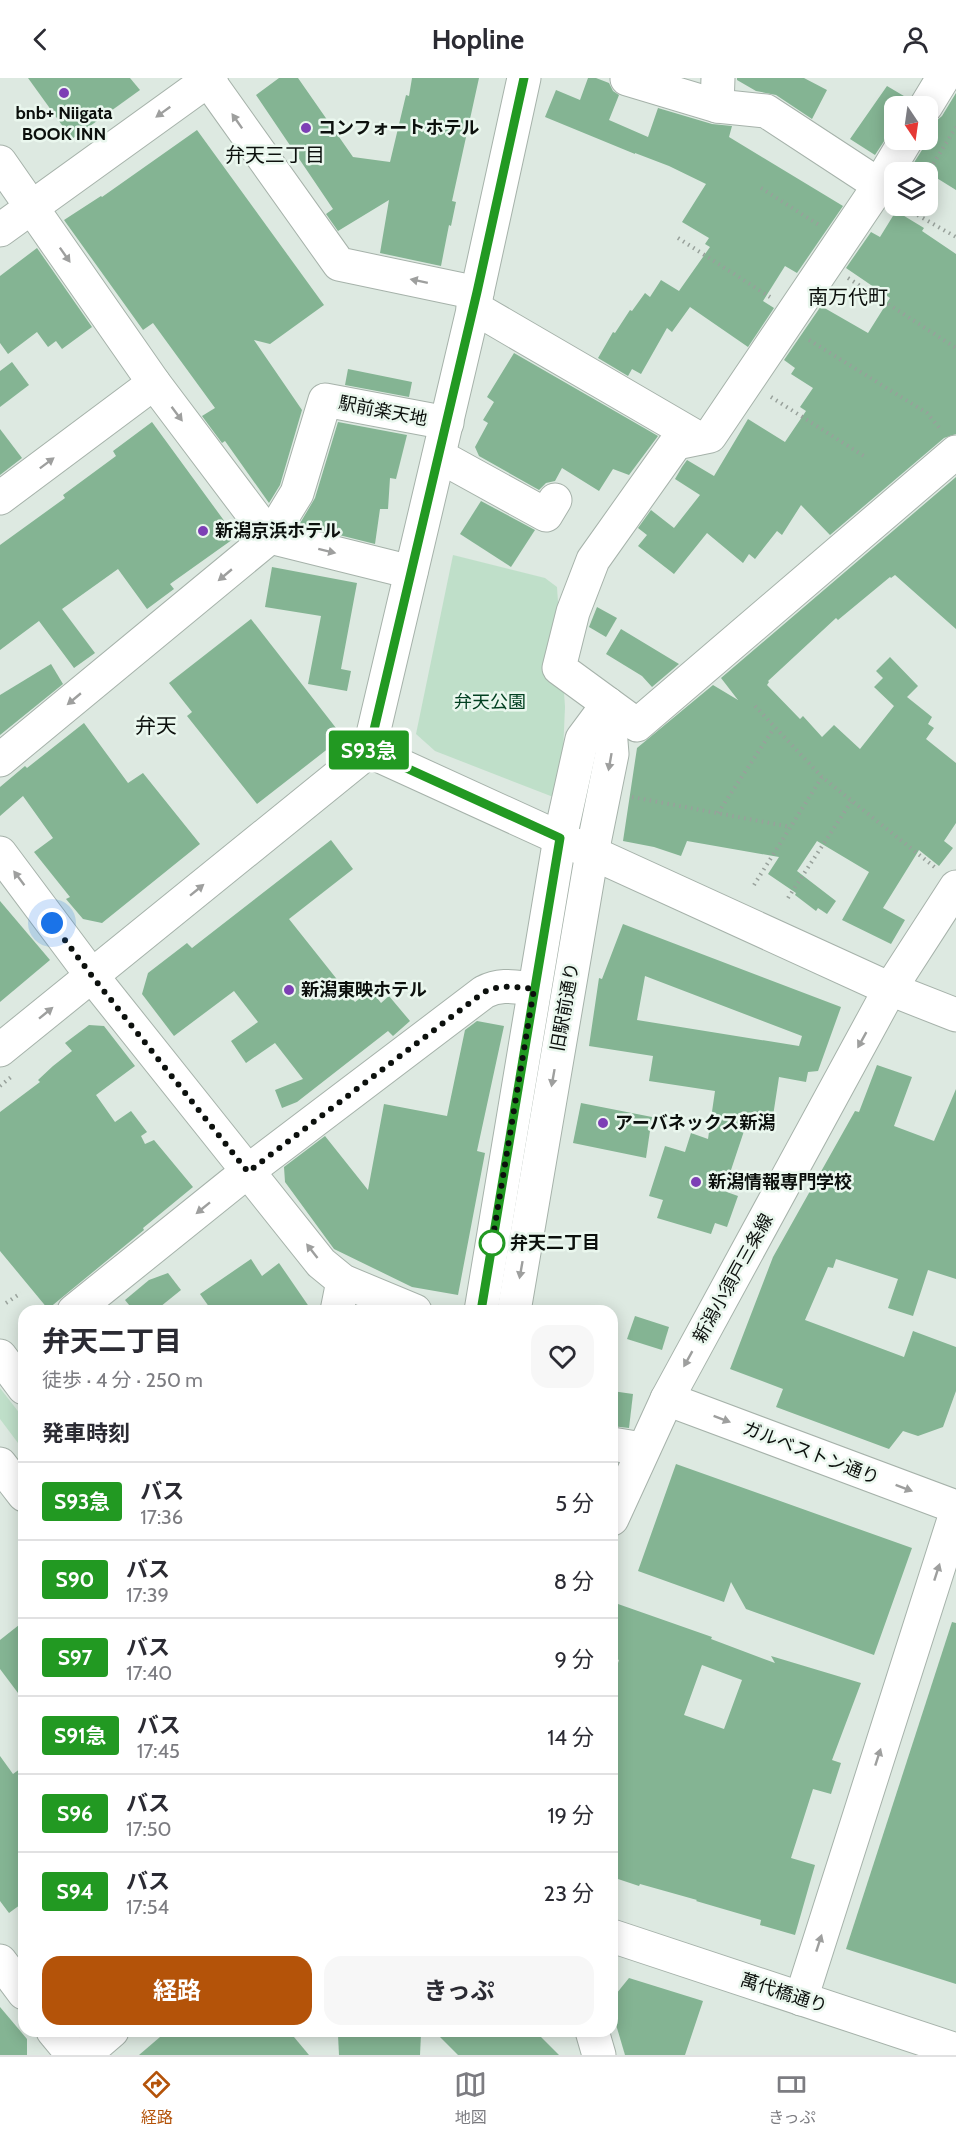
<!DOCTYPE html>
<html lang="ja">
<head>
<meta charset="utf-8">
<style>
  body { margin:0; font-family:Cabin,"Noto Sans JP",sans-serif; background:#f7f7f7; color:#2b2b33; height:100vh; display:flex; flex-direction:column; font-size:22px; white-space:nowrap }
  * { box-sizing:border-box; margin:0 }
  p { font-size:20px; color:#7c7c81 }
  .icon { flex:none; width:33px; height:33px; fill:none; stroke:currentColor; stroke-width:2; stroke-linecap:round; stroke-linejoin:round }
  .map { position:relative; flex:1; overflow:hidden }
  .panel { position:absolute; left:18px; top:1227px; width:600px; height:732px; display:flex; flex-direction:column; background:#fff; border-radius:18px; box-shadow:0 3px 15px #0003 }
  .panel>* { flex:none }
  .badge { padding:0 12px; border-radius:4px; font-size:21px; line-height:39px }
  .needle { width:39px; rotate:167deg }
  .controls { position:absolute; left:884px; top:18px; display:grid; gap:12px }
  .controls a { display:grid; place-items:center; width:54px; height:54px; border-radius:12px; background:#fff; box-shadow:0 3px 15px #0003; font-size:30px }
  .you { position:absolute; width:30px; height:30px; margin:-15px; border:4px solid #fff; border-radius:50%; background:#1a73e8; box-shadow:0 0 0 9px #1a73e833 }
  .map>.badge { position:absolute; translate:-50% -50%; box-shadow:0 0 0 3px #fff }
  h2 { padding:0 24px; font-size:22px; line-height:54px }
  .round { display:grid; place-items:center; flex:none; width:63px; height:63px; border-radius:18px; background:#f7f7f7 }
  .overview { display:flex; align-items:center; justify-content:space-between; height:102px; padding:0 24px }
  h1 { font-size:28px; font-weight:700; line-height:45px }
  .cta { display:flex; gap:12px; margin-top:auto; padding:12px 24px }
  .cta a { flex:1; height:69px; border-radius:18px; background:#b45309; color:#fff; font-size:24px; font-weight:700; line-height:69px; text-align:center }
  .cta a+a { background:#f7f7f7; color:#2b2b33 }
  ul { padding:0; list-style:none }
  li { display:flex; align-items:center; gap:18px; height:78px; padding:0 24px; border-top:2px solid #e1e1e2 }
  li div { flex:1 }
  li b { display:block; font-size:22px }
  li em { font-style:normal }
  li .badge { min-width:66px; font-weight:700; text-align:center }
  header { display:flex; justify-content:space-between; align-items:center; height:78px; padding:0 24px; background:#fff; font-size:27px; font-weight:700 }
  .dock { display:flex; justify-content:space-around; align-items:center; height:84px; border-top:2px solid #e1e1e2; background:#fff; font-size:16px; color:#7c7c81 }
  .dock a { display:grid; justify-items:center; gap:3px }
  .dock .active { color:#b45309 }
  .map>svg:first-child { display:block }
</style>
</head>
<body>
<header><svg class="icon" aria-label="back" viewBox="0 0 24 24"><path d="M15 5l-7 7 7 7"/></svg>Hopline<svg class="icon" aria-label="person" viewBox="0 0 24 24"><circle cx="12" cy="8" r="4"/><path d="M4 21q1-7 8-7t8 7"/></svg></header>
<div class="map">
<svg width="956" height="1977" viewBox="0 0 956 1977">
  <rect width="100%" height="100%" fill="#dde9e1"/>
  <g fill="#bfdfc9">
    <polygon points="453,477 545,500 557,509 565,629 561,722 435,673 416,656"/>
    <polygon points="0,1310 24,1341 24,1373 0,1341"/>
  </g>
  <g fill="#84b493" fill-rule="evenodd">
    <polygon points="28,0 130,0 140,12 72,61"/>
    <polygon points="279,0 298,0 353,79 390,84 406,17 409,18 412,0 479,0 452,123 456,124 451,148 449,147 441,188 380,175 389,122 338,153 326,136 333,131 256,17"/>
    <polygon points="588,0 596,0 609,5 613,13 619,17 609,42 648,59 658,30 712,46 732,48 729,59 843,128 797,195 785,188 763,223 774,230 748,269 690,229 672,254 667,250 641,296 632,291 628,298 598,280 613,254 615,255 630,232 632,233 645,215 650,219 661,202 679,213 710,169 705,166 709,160 682,144 706,106 669,88 635,75 635,76 545,39 556,12 580,22"/>
    <polygon points="737,0 804,0 827,12 812,41 776,17 756,13 737,2"/>
    <polygon points="887,8 909,21 907,28 894,28 894,48 875,77 850,61"/>
    <polygon points="956,15 956,112 927,94 908,94 922,72 925,62 927,62 927,46 935,44 942,38"/>
    <polygon points="197,52 324,227 270,266 254,262 302,332 280,407 269,425 225,363 222,365 202,338 215,330 153,245 143,252 64,142 101,118 102,119"/>
    <polygon points="896,133 924,150 922,153 956,176 956,356 944,360 830,457 801,427 782,457 777,453 755,481 749,476 743,485 707,455 674,496 638,468 647,457 638,450 651,432 674,450 700,417 675,401 682,389 687,382 714,398 748,341 785,364 806,333 800,329 813,310 791,296 795,290 784,282 821,228 868,255 890,220 846,190 871,154 880,159"/>
    <polygon points="37,170 92,249 62,271 56,263 48,269 37,254 8,276 0,265 0,198"/>
    <polygon points="514,275 658,358 629,397 613,391 599,413 562,390 555,403 546,405 539,412 479,378 475,369 488,345 483,342 494,324 487,319"/>
    <polygon points="12,284 29,307 0,329 0,293"/>
    <polygon points="348,291 412,304 409,319 345,307"/>
    <polygon points="152,344 236,459 170,506 174,511 147,531 118,491 62,531 95,575 74,590 39,543 0,572 0,467 65,420 63,417 116,378 113,373"/>
    <polygon points="338,344 407,357 396,401 390,400 388,431 380,431 375,466 299,447 315,420"/>
    <polygon points="0,351 22,380 0,397"/>
    <polygon points="956,399 956,551 895,497 891,500 890,499 838,542 836,540 768,603 769,604 767,607 800,641 803,638 822,659 834,647 860,671 894,628 874,609 883,600 876,593 890,579 918,608 907,619 932,639 928,646 934,650 926,661 956,685 956,745 944,763 953,770 939,788 919,772 883,830 905,842 891,866 842,842 869,794 817,763 797,793 836,823 827,836 818,830 816,833 795,817 796,815 768,796 779,779 687,763 681,778 654,769 623,763 637,670 713,607 738,622 721,600"/>
    <polygon points="481,423 535,452 511,489 460,456"/>
    <polygon points="272,489 357,505 341,591 351,593 347,613 308,606 321,538 265,529"/>
    <polygon points="597,529 617,540 606,559 589,549"/>
    <polygon points="251,541 343,659 257,726 187,638 192,634 169,605"/>
    <polygon points="621,551 679,586 652,609 642,598 606,576"/>
    <polygon points="51,586 63,606 0,657 0,617"/>
    <polygon points="84,645 128,705 143,695 200,766 102,845 83,841 66,821 70,819 34,774 53,760 23,718 0,738 0,709 25,688 27,690"/>
    <polygon points="331,762 353,791 289,841 355,924 371,912 381,925 389,918 410,943 393,958 388,953 297,1024 282,1030 275,1012 303,1001 275,965 246,985 231,963 258,944 234,913 174,958 142,916 148,895 187,865 192,870"/>
    <polygon points="0,823 50,882 0,924"/>
    <path d="M623 846 841 929 818 993 808 994 806 1004 779 999 771 1051 746 1047 724 1113 738 1118 727 1149 715 1145 711 1156 657 1140 663 1122 649 1118 665 1068 685 1074 691 1055 708 1061 715 1013 649 1003 653 978 589 968 599 900 602 901ZM645 898 802 958 799 968 637 942Z"/>
    <polygon points="477,943 504,948 477,1073 485,1075 458,1217 412,1209 334,1171 285,1104 284,1089 325,1058 368,1112 384,1026 447,1038 465,952"/>
    <polygon points="89,947 104,948 135,988 96,1017 115,1044 131,1033 147,1054 141,1058 145,1066 154,1062 193,1109 143,1150 144,1152 48,1231 0,1173 0,1034 40,1004 38,1002 53,988 72,973 65,965"/>
    <polygon points="877,987 912,999 894,1048 934,1063 956,1011 956,1201 928,1192 913,1238 888,1230 898,1201 836,1181 833,1190 828,1189 805,1242 904,1279 913,1253 956,1269 956,1313 943,1349 918,1358 903,1353 889,1371 776,1329 783,1311 730,1291 773,1179 855,1033 859,1034"/>
    <polygon points="581,1025 652,1039 646,1080 573,1065"/>
    <polygon points="251,1181 262,1198 279,1185 312,1233 212,1233 200,1216"/>
    <polygon points="168,1195 181,1212 155,1233 134,1233 125,1222 149,1202"/>
    <polygon points="635,1238 669,1249 662,1272 627,1261"/>
    <polygon points="612,1313 633,1316 629,1350 612,1348"/>
    <polygon points="676,1386 912,1470 874,1577 746,1531 731,1504 724,1524 638,1493"/>
    <path d="M618 1526 712 1559 711 1561 775 1585 771 1578 861 1605 832 1682 841 1685 831 1716 813 1711 791 1780 815 1787 795 1857 760 1847 761 1842 696 1823 697 1822 640 1806 639 1808 612 1799V1603L619 1582 612 1579V1543ZM702 1587 742 1602 724 1651 684 1637Z"/>
    <polygon points="24,1543 24,1623 0,1591 0,1562"/>
    <polygon points="952,1544 956,1545 956,1906 846,1871"/>
    <polygon points="0,1678 13,1696 24,1688 24,1824 9,1835 0,1823"/>
    <polygon points="629,1900 703,1923 685,1977 625,1977 612,1933 612,1921"/>
    <polygon points="0,1929 27,1961 27,1977 0,1977"/>
    <polygon points="167,1953 289,1953 309,1977 139,1977"/>
    <polygon points="434,1953 535,1953 559,1977 458,1977"/>
    <polygon points="421,1956 420,1977 339,1977 338,1957"/>
  </g>
  <g fill="none" stroke-linecap="round" stroke-linejoin="round">
    <g stroke="#a6b2aa" stroke-width="35">
      <g id="minor">
        <polyline points="627,1 717,28 766,33 879,107"/>
        <polyline points="208,2 339,186 477,215"/>
        <polyline points="717,28 718,0"/>
        <polyline points="926,28 943,0"/>
        <polyline points="906,62 876,112 710,358 676,365 593,482 573,534 559,590 637,647 956,374"/>
        <polyline points="0,84 154,305 270,459 411,494"/>
        <polyline points="0,152 211,0"/>
        <polyline points="473,229 698,360"/>
        <polyline points="439,378 546,437 555,422"/>
        <polyline points="0,420 154,305"/>
        <polyline points="369,673 890,911 956,937"/>
        <polyline points="0,682 270,459 297,415 325,322 447,345"/>
        <polyline points="0,775 92,898 321,1185 343,1203 415,1233"/>
        <polyline points="0,972 369,673 477,215 524,0"/>
        <path d="M74 1233 248 1093 484 914C501 905 515 909 534 911"/>
        <polyline points="337,1233 343,1203"/>
        <polyline points="481,1233 560,760 582,661 608,626"/>
        <polyline points="514,1233 592,775 612,676 608,626"/>
        <polyline points="667,1321 956,1429"/>
        <polyline points="612,1366 642,1371"/>
        <polyline points="0,1883 24,1915"/>
        <polyline points="801,1921 956,1435"/>
        <polyline points="53,1953 73,1977"/>
        <polyline points="592,1953 599,1977"/>
        <polyline points="84,1977 112,1953"/>
      </g>
    </g>
    <g stroke="#a6b2aa" stroke-width="35">
      <polyline id="major" points="612,1441 667,1321 890,911 956,809"/>
    </g>
    <g stroke="#a6b2aa" stroke-width="35">
      <g id="highway">
        <polyline points="0,1278 24,1310"/>
        <polyline points="0,1386 24,1417"/>
        <polyline points="612,1858 956,1972"/>
      </g>
    </g>
    <g stroke="#98a19b" stroke-width="4" stroke-dasharray="1.5 4.5" stroke-linecap="butt">
      <polyline points="927,96 956,49"/>
      <polyline points="761,110 819,147"/>
      <polyline points="902,128 956,159"/>
      <polyline points="678,160 770,219"/>
      <polyline points="848,200 956,270"/>
      <polyline points="809,262 927,335 941,352"/>
      <polyline points="771,319 867,380"/>
      <polyline points="755,628 822,699 937,791"/>
      <polyline points="632,719 791,749"/>
      <polyline points="718,735 774,650"/>
      <polyline points="754,807 822,699"/>
      <polyline points="788,820 851,724"/>
      <polyline points="0,1008 11,999"/>
      <polyline points="6,1225 21,1215"/>
    </g>
    <use href="#minor" stroke="#fff" stroke-width="33"/>
    <use href="#major" stroke="#fff" stroke-width="33"/>
    <use href="#highway" stroke="#fff" stroke-width="33"/>
  </g>
  <defs><path id="oneway-solid" d="M-6-.8H1V-3.2L6.5 0L1 3.2V.8H-6Z" transform="scale(1.5)"/></defs>
  <g fill="#9e9f9e">
    <use href="#oneway-solid" transform="translate(163 34) rotate(144)"/>
    <use href="#oneway-solid" transform="translate(237 43) rotate(-125)"/>
    <use href="#oneway-solid" transform="translate(65 177) rotate(55)"/>
    <use href="#oneway-solid" transform="translate(419 203) rotate(-168)"/>
    <use href="#oneway-solid" transform="translate(177 336) rotate(53)"/>
    <use href="#oneway-solid" transform="translate(47 385) rotate(-37)"/>
    <use href="#oneway-solid" transform="translate(327 473) rotate(14)"/>
    <use href="#oneway-solid" transform="translate(225 497) rotate(140)"/>
    <use href="#oneway-solid" transform="translate(74 621) rotate(140)"/>
    <use href="#oneway-solid" transform="translate(610 684) rotate(100)"/>
    <use href="#oneway-solid" transform="translate(19 800) rotate(-127)"/>
    <use href="#oneway-solid" transform="translate(197 812) rotate(-39)"/>
    <use href="#oneway-solid" transform="translate(46 935) rotate(-39)"/>
    <use href="#oneway-solid" transform="translate(862 962) rotate(119)"/>
    <use href="#oneway-solid" transform="translate(553 1000) rotate(100)"/>
    <use href="#oneway-solid" transform="translate(203 1130) rotate(141)"/>
    <use href="#oneway-solid" transform="translate(312 1173) rotate(-128)"/>
    <use href="#oneway-solid" transform="translate(521 1192) rotate(100)"/>
    <use href="#oneway-solid" transform="translate(688 1281) rotate(119)"/>
    <use href="#oneway-solid" transform="translate(722 1341) rotate(21)"/>
    <use href="#oneway-solid" transform="translate(904 1410) rotate(21)"/>
    <use href="#oneway-solid" transform="translate(937 1494) rotate(-72)"/>
    <use href="#oneway-solid" transform="translate(878 1679) rotate(-72)"/>
    <use href="#oneway-solid" transform="translate(819 1865) rotate(-72)"/>
  </g>
  <g fill="none" stroke-linecap="round" stroke-linejoin="round">
    <g stroke="#fff" stroke-width="14">
      <polyline id="line" points="481,1233 560,760 369,673 477,214 524,0"/>
    </g>
    <use href="#line" stroke="#292" stroke-width="9"/>
    <path stroke="#0c100d" stroke-width="6" stroke-dasharray="0 10.8" d="M52 845 92 898 248 1094 484 914C501 906 515 909 534 911L492 1165"/>
  </g>
  <g fill="#7d3fb5" stroke="#eaf7ee" stroke-width="2">
    <circle cx="64" cy="15" r="6"/>
    <circle cx="306" cy="50" r="6"/>
    <circle cx="203" cy="453" r="6"/>
    <circle cx="289" cy="912" r="6"/>
    <circle cx="603" cy="1045" r="6"/>
    <circle cx="696" cy="1104" r="6"/>
  </g>
  <circle fill="#fff" stroke="#292" stroke-width="3" cx="492" cy="1165" r="12"/>
  <g text-anchor="middle" stroke-width="5" stroke-linejoin="round" paint-order="stroke">
    <g font-size="18" font-weight="bold" fill="#0c100d" stroke="#eaf7ee" text-anchor="start">
      <text x="64" y="41" text-anchor="middle">bnb+ Niigata<tspan x="64" dy="21">BOOK INN</tspan></text>
      <text x="318" y="56">コンフォートホテル</text>
      <text x="215" y="459">新潟京浜ホテル</text>
      <text x="301" y="918">新潟東映ホテル</text>
      <text x="615" y="1051">アーバネックス新潟</text>
      <text x="708" y="1110">新潟情報専門学校</text>
    </g>
    <g font-size="18" fill="#0c100d" stroke="#eaf7ee">
      <text transform="translate(383 333) rotate(11)" y="6">駅前楽天地</text>
      <text transform="translate(565 929) rotate(-80)" y="6">旧駅前通り</text>
      <text transform="translate(733 1200) rotate(-61)" y="6">新潟小須戸三条線</text>
      <text transform="translate(811 1375) rotate(21)" y="6">ガルベストン通り</text>
      <text transform="translate(784 1915) rotate(18)" y="6">萬代橋通り</text>
    </g>
    <g font-size="18" fill="#024021" stroke="#eaf7ee">
      <text x="490" y="630">弁天公園</text>
    </g>
    <g font-size="18" font-weight="bold" fill="#0c100d" stroke="#eaf7ee" text-anchor="start">
      <text x="510" y="1171">弁天二丁目</text>
    </g>
    <g font-size="20" fill="#0c100d" stroke="#eaf7ee">
      <text x="275" y="84">弁天三丁目</text>
      <text x="848" y="226">南万代町</text>
    </g>
    <g font-size="21" fill="#0c100d" stroke="#eaf7ee">
      <text x="156" y="655">弁天</text>
    </g>
  </g>
</svg>
<div class="controls">
<a><svg class="needle" viewBox="-14 -14 28 28"><path d="M0-13l5 13h-10z" fill="#e53935"/><path d="M0 13l5-13h-10z" fill="#7c7c81"/></svg></a>
<a><svg class="icon" aria-label="layers" viewBox="0 0 24 24"><path d="M12 4l9 5-9 5-9-5zM3 14l9 5 9-5"/></svg></a>
</div>
<div class="you" style="left:52px;top:845px"></div>
<b class="badge" style="left:369px;top:672px;background:#292;color:#fff">S93急</b>
<section class="panel">
<div class="overview"><div><h1>弁天二丁目</h1><p>徒歩 · 4 分 · 250 m</p></div><a class="round"><svg class="icon" aria-label="heart" viewBox="0 0 24 24"><path d="M12 20l-8-8c-3-5 5-10 8-4 3-6 11-1 8 4z"/></svg></a></div>
<h2>発車時刻</h2>
<ul>
<li><span class="badge" style="background:#292;color:#fff">S93急</span><div><b>バス</b><p>17:36</p></div><em>5 分</em></li>
<li><span class="badge" style="background:#292;color:#fff">S90</span><div><b>バス</b><p>17:39</p></div><em>8 分</em></li>
<li><span class="badge" style="background:#292;color:#fff">S97</span><div><b>バス</b><p>17:40</p></div><em>9 分</em></li>
<li><span class="badge" style="background:#292;color:#fff">S91急</span><div><b>バス</b><p>17:45</p></div><em>14 分</em></li>
<li><span class="badge" style="background:#292;color:#fff">S96</span><div><b>バス</b><p>17:50</p></div><em>19 分</em></li>
<li><span class="badge" style="background:#292;color:#fff">S94</span><div><b>バス</b><p>17:54</p></div><em>23 分</em></li>
</ul>
<div class="cta"><a>経路</a><a>きっぷ</a></div>
</section>
</div>
<nav class="dock">
<a class="active"><svg class="icon" aria-label="directions" viewBox="0 0 24 24"><path d="M12 3l9 9-9 9-9-9zM9 14v-3h6M13 9l2 2-2 2"/></svg>経路</a>
<a><svg class="icon" aria-label="map" viewBox="0 0 24 24"><path d="M3 6l6-2 6 2 6-2v14l-6 2-6-2-6 2zM9 4v14M15 6v14"/></svg>地図</a>
<a><svg class="icon" aria-label="tickets" viewBox="0 0 24 24"><path d="M3 7h18v10H3zM15 7v10"/></svg>きっぷ</a>
</nav>
</body>
</html>
